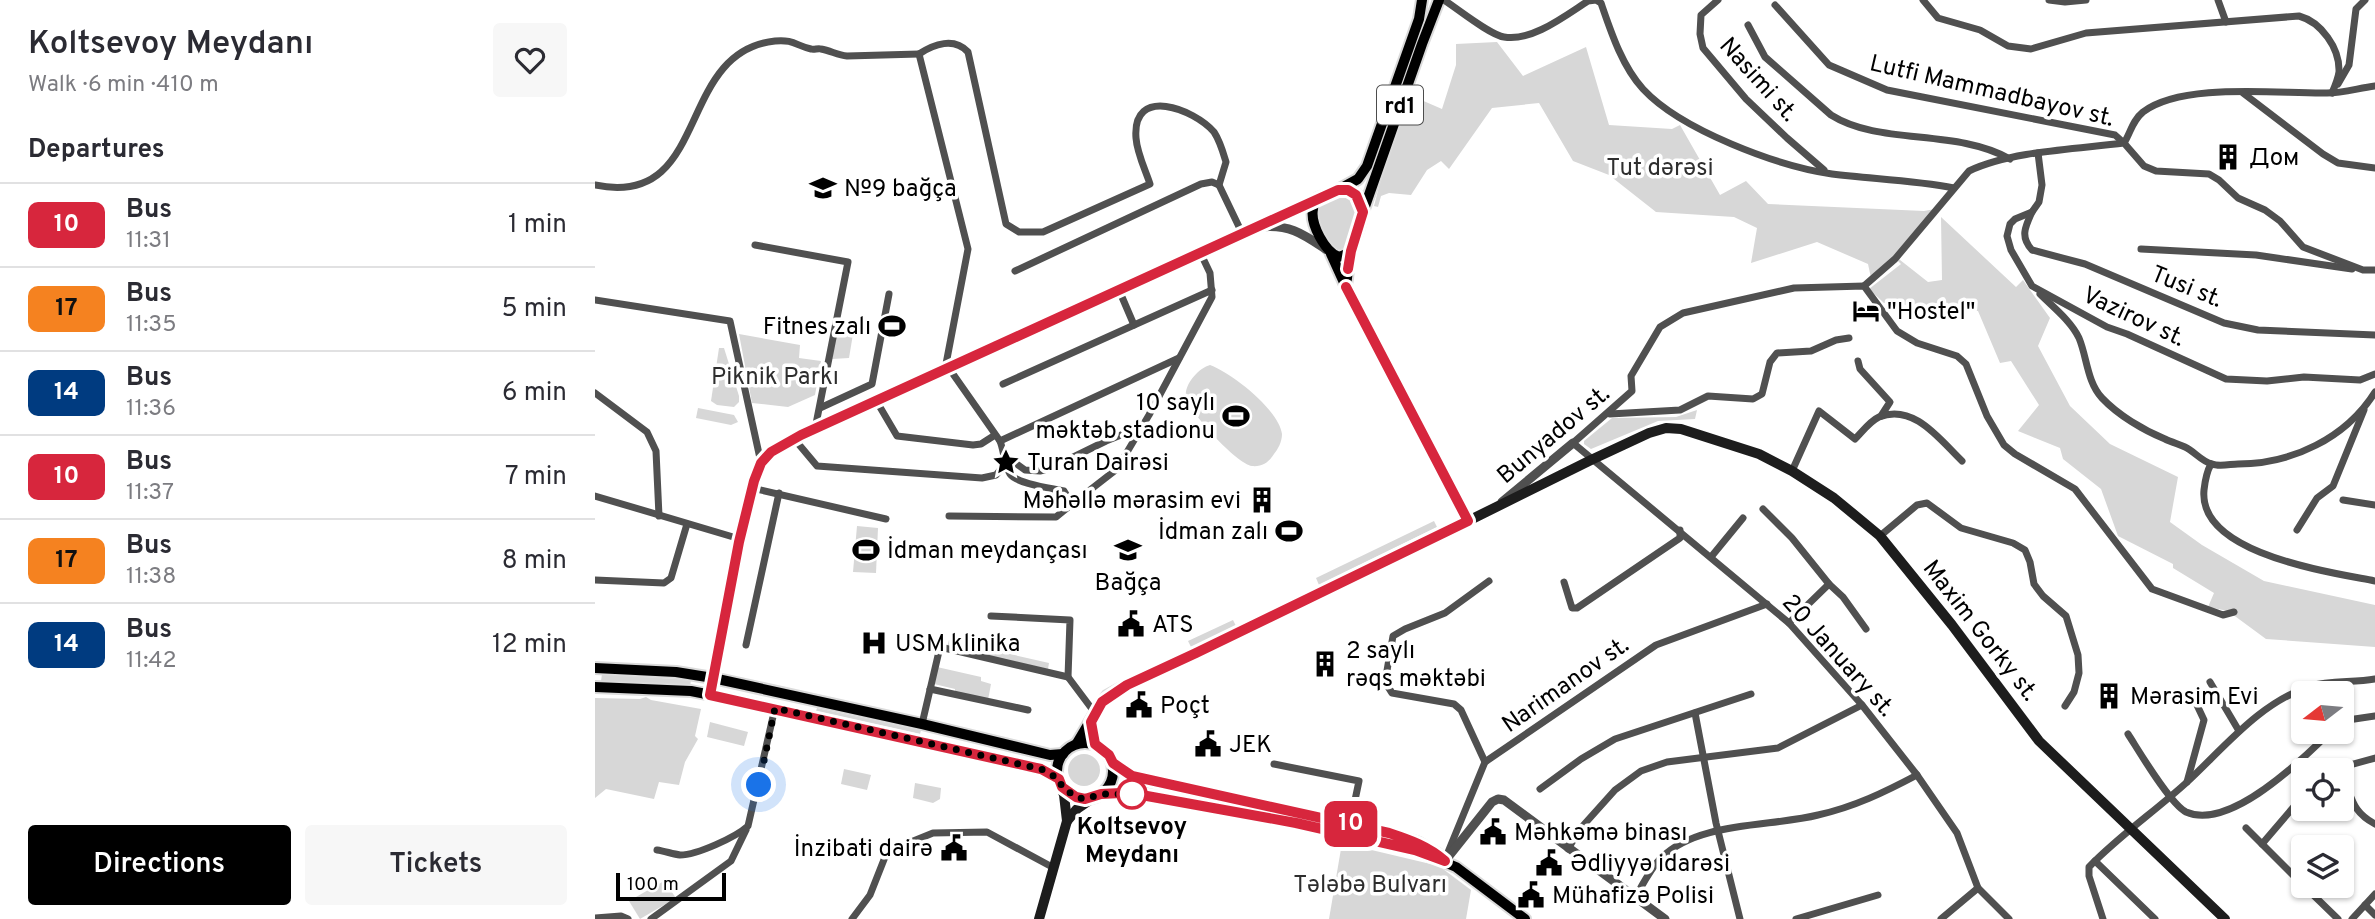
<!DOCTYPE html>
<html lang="en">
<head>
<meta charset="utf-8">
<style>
  body { margin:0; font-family:Overpass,sans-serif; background:#f7f7f7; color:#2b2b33; height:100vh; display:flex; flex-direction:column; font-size:26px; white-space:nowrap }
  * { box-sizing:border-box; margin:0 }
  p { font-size:23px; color:#7c7c81 }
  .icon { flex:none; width:38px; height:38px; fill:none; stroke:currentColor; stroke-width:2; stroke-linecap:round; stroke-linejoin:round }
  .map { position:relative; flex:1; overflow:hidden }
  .sheet { display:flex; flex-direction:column; background:#fff; width:595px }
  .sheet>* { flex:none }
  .badge { padding:0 14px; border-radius:10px; font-size:24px; line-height:46px }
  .needle { width:46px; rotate:254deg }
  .tools { position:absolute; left:1696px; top:681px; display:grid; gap:14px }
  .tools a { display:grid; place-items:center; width:63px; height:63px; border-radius:7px; background:#fff; box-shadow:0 2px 5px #0004; font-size:35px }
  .scale { position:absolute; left:21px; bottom:18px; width:110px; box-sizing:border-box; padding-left:7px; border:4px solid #000; border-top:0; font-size:19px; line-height:24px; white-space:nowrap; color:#000; -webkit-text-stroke:5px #fff; paint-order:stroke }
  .you { position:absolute; width:35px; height:35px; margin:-18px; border:5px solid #fff; border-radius:50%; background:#1a73e8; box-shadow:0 0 0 10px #1a73e833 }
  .map>.badge { position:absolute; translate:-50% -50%; box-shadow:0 0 0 4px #fff }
  h2 { padding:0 28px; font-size:26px; line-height:63px }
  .round { display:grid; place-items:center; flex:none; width:74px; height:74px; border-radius:7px; background:#f7f7f7 }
  .summary { display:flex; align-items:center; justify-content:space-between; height:119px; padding:0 28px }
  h1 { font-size:33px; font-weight:600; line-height:52px }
  .cta { display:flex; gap:14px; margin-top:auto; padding:14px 28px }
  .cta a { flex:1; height:80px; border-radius:7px; background:#000; color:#fff; font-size:28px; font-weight:600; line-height:80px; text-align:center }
  .cta a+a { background:#f7f7f7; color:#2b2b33 }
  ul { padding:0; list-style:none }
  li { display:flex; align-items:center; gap:21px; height:84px; padding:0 28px; border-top:2px solid #e1e1e2 }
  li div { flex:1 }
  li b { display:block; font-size:26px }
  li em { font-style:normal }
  li .badge { min-width:77px; font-weight:700; text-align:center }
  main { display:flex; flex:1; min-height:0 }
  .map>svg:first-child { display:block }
</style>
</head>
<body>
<main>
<section class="sheet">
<div class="summary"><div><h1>Koltsevoy Meydanı</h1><p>Walk · 6 min · 410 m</p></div><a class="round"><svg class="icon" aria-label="heart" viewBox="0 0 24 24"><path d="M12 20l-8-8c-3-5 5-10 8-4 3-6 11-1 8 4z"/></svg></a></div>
<h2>Departures</h2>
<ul>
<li><span class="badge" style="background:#d7263d;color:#fff">10</span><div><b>Bus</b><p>11:31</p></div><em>1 min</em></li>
<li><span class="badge" style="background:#f58220;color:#111">17</span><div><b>Bus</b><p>11:35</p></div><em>5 min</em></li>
<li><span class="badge" style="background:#003b80;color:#fff">14</span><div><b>Bus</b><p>11:36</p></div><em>6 min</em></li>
<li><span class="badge" style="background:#d7263d;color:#fff">10</span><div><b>Bus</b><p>11:37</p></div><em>7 min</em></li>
<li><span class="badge" style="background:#f58220;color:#111">17</span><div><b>Bus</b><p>11:38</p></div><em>8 min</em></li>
<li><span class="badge" style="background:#003b80;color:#fff">14</span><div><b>Bus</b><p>11:42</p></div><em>12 min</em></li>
</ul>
<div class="cta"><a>Directions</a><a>Tickets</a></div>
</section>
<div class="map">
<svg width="1780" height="919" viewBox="0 0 1780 919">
  <rect width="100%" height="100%" fill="#fff"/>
  <g fill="#d7d7d7">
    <polygon points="902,42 928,76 991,47 1014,125 1077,129 1085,125 1125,195 1151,181 1173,204 1329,211 1340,209 1300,256 1333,282 1347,280 1346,217 1421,287 1428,280 1455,318 1443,346 1475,406 1515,444 1583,477 1575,522 1607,545 1669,581 1780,605 1780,647 1671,639 1633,611 1613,607 1619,593 1578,568 1578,564 1523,536 1506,489 1468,459 1465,448 1423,431 1444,405 1416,361 1405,363 1383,311 1289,303 1274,289 1306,264 1299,257 1276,278 1273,264 1222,242 1156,263 1162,228 1139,217 1061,212 1014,175 978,161 944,103 897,108 854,169 846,161 832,170 816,195 794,193 786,196 783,207 779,206 790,163 817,96 847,109 861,65 861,44"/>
    <path d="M754 195C772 210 759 231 752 250L749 252 739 250 722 220V209L730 199Z"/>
    <polygon points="242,332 258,334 254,358 237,359"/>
    <polygon points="144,334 205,345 204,358 226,361 220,395 193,407 157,403"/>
    <polygon points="124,348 129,348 144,396 144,402 139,407 122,405 116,401"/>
    <path d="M615 365C637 373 684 410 687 434 687 442 683 449 679 454 674 462 667 467 657 466 642 464 594 412 591 397 589 384 604 368 615 365Z"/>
    <polygon points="103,408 139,415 143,422 136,425 101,418"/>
    <polygon points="1102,410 1100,419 1063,421 996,449 989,444 989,441 1017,418 1081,417"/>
    <polygon points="839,521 842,527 724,585 721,578"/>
    <polygon points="262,526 283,528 281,573 258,572"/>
    <polygon points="638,620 641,626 596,647 593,641"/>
    <polygon points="354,640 454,663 453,669 352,647"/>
    <polygon points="342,667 386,677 386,681 396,684 393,700 360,693 360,689 339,684"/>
    <polygon points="7,674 96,680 95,687 6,681"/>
    <polygon points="51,697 56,700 106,709 100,736 103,739 90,762 84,785 64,782 59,799 11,789 0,798 0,698 45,699"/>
    <polygon points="222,708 326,730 325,734 221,711"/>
    <polygon points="115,722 153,732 149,746 112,737"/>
    <circle cx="489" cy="770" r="16"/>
    <polygon points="249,769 276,775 272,790 246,784"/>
    <polygon points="320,783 346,788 345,799 338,803 318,798"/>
    <polygon points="747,843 844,866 876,890 871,919 734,919"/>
    <polygon points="69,881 81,898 45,919 34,901"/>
  </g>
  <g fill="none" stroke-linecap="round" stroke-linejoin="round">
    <g stroke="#dbdbdb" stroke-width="14">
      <g id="primary">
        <polyline points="743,190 763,179 772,166 824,19 827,0"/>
        <polyline points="768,212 827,44 844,0"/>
        <path d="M751 285C753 274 753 263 756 252 759 239 766 227 767 214 771 182 740 191 723 198 721 201 718 205 718 209 715 224 730 252 744 257L756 252"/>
        <polyline points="0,668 81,672 118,678 327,724 455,755 468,754"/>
        <polyline points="0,687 96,691 131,698 425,764 446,769 463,779"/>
        <circle cx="490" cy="771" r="28"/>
        <polyline points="482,743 504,706 512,696 532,685 601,653 873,521 751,287 736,254"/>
        <polyline points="518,763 537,776 552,781 794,833 824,843 843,854"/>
        <polyline points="506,794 526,793 553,796 701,823 820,850 861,867 930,919"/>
      </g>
    </g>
    <g stroke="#505050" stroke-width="7">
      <path d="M849 0C863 9 895 35 909 37 937 42 971 15 993 1L1001 0 1006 3C1016 32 1027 66 1048 89 1086 130 1182 166 1237 174 1277 179 1319 180 1359 188"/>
      <polyline points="1123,0 1106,15 1105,34 1108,48 1151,99 1192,138 1229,170"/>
      <path d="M1328 0 1343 18 1385 30 1413 46 1436 49 1491 33 1704 16C1726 22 1745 48 1744 72 1743 79 1740 86 1737 93"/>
      <polyline points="1454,0 1470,2 1491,0"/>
      <polyline points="1623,0 1631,22"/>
      <path d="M1180 5 1234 65 1292 90 1520 135 1529 143C1536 132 1537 121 1548 112 1588 82 1683 94 1732 93 1748 93 1764 88 1780 86"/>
      <path d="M1153 25 1170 57 1236 115C1285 146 1360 128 1415 159"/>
      <polyline points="1743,84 1754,65 1761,9 1770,0"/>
      <polyline points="1648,93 1728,154 1743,163 1780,168"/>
      <polyline points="1443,153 1447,185 1444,202 1437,212 1420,219 1415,224 1412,236 1416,250 1437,286 1512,327 1532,334 1631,379 1672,381 1709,377 1765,380 1780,374"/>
      <path d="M0 185C117 209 79 52 180 41 198 39 202 46 216 49 219 50 223 48 226 49 236 51 243 55 252 56L324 54"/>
      <path d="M1437 212C1430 227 1425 237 1437 250L1490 264 1629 323 1663 330 1780 335"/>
      <polyline points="160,245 253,262 220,429"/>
      <polyline points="1546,249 1661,255 1757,269"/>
      <path d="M605 252 615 273 617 297 554 415 522 469 477 504 469 491C456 488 422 484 415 474 409 464 409 451 405 441L351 364 373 249 324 54C339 44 359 37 373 52L411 224 424 232H448L555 184C550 169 542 153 541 138 537 85 599 109 619 132 625 141 628 152 631 162L624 185 647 233"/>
      <polyline points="420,271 606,184 617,182 624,185"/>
      <path d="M1269 286 1300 259 1374 171C1416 151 1482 149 1529 143L1549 166 1561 171 1614 174 1624 180 1643 198 1670 210 1685 221 1708 247 1768 270H1780"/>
      <polyline points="524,290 539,325"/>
      <path d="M1445 294C1458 307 1476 321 1484 338 1492 357 1492 382 1507 398 1523 415 1548 430 1570 439 1576 442 1583 444 1590 447 1599 451 1607 462 1617 464 1624 467 1636 464 1643 464 1697 464 1751 438 1780 392"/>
      <polyline points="0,300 135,321 166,463"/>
      <polyline points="1263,361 1265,369 1295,402 1286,416"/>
      <polyline points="408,384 617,290"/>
      <polyline points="0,393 52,432 61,451 64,516"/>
      <polyline points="282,402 302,436 378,445 386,444 400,435"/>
      <polyline points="225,408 277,384 294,294"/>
      <polyline points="1015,414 1085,410 1113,396 1158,399 1167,394 1175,362 1182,353 1216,351 1241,340 1254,338"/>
      <polyline points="201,441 222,466 387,478 401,475 411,463 419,462 430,470 445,471 456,468 511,441 546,427"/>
      <polyline points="405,441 584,358"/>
      <path d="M1616 464C1611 473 1610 481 1609 490 1603 554 1735 572 1780 581"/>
      <path d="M1197 471 1224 411 1260 439C1267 432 1275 421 1284 417 1319 403 1345 440 1367 461"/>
      <polyline points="157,488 291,519"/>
      <polyline points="0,496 145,539"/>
      <polyline points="1748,500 1780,505"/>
      <polyline points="1168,509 1197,538 1234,584 1248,597 1271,629"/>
      <polyline points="354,516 461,517 477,504"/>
      <polyline points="1702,530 1722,498 1738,486 1769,410"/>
      <polyline points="1285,536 1322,505 1332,503 1366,528 1418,543 1430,550 1435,562 1439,584 1448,596 1471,616 1483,655 1484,673 1479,692 1470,706"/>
      <polyline points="1116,557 1148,518"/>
      <polyline points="0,580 69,583 76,578 92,524"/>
      <polyline points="969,582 977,608 982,608 1085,538 1085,530"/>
      <polyline points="396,616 475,620 473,677 500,713"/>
      <polyline points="1194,623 1234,584"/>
      <polyline points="151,645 184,493"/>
      <polyline points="1615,682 1644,731"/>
      <polyline points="335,689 433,710"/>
      <polyline points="1100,713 1121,823 1145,919"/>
      <polyline points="1746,721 1780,716"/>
      <polyline points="327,724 345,647 473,677"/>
      <path d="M1533 734C1544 751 1575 804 1591 812 1632 830 1698 768 1725 742"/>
      <polyline points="890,762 866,710 859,704 797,693 790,682 798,636 810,629 850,613 894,581"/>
      <polyline points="679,764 764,781 755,824"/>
      <polyline points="1737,770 1780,758"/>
      <path d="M1746 774C1758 795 1754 810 1780 824"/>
      <polyline points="1592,782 1609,720 1601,703"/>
      <polyline points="945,789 986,759 1020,739 1156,694"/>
      <polyline points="1651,828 1708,885"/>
      <polyline points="1667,844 1708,796"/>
      <polyline points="973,849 985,829 1020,790 1046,771 1072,762 1183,748 1267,705"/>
      <path d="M62 850C69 851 78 854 85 855 102 855 141 837 153 826L180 708"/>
      <polyline points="851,857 890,762 1061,645 1172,604"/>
      <polyline points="1500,861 1560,919"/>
      <polyline points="1709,886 1743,919"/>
      <path d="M1040 898C1048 884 1055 869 1066 858 1103 821 1176 827 1223 815 1259 807 1290 792 1322 775"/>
      <polyline points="1770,905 1780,915"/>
      <polyline points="0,918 26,916 33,919"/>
      <polyline points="56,919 136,861 151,830"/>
      <polyline points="257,919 275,895 290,857 306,846 338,833 392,832 459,868"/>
      <polyline points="1201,919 1283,895"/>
      <polyline points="1346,919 1383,888"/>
      <polyline points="1414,919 1383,888 1362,833 1322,775 1267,705 1194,623 978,443 1037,391 1036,376 1065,327 1088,313 1199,288 1269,286 1302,331 1322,343 1362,356 1371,364 1392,416 1409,445 1420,454 1480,489 1557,589 1628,615 1639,612"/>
      <path d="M1508 919 1494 876V867C1524 836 1559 812 1591 783 1629 748 1665 702 1716 686 1735 680 1760 683 1780 679"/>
      <polyline points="1757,919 1780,894"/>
    </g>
    <g stroke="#505050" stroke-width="9">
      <path d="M665 227C695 224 708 234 732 250"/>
      <polyline points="907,502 978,443"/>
      <polyline points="115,695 154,499 166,463 176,451 206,435 354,369 723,198"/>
      <polyline points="850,861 897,802 903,799 909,800 1070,919"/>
    </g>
    <g stroke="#1d1d1d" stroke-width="10">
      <polyline points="873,521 996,460 1054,433 1071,428 1086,429 1164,454 1197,471 1239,498 1285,536 1357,625 1444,741 1630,919"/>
      <polyline points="472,821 482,809 498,798"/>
      <polyline points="444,919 472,821 469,795 463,779"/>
    </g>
    <use href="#primary" stroke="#000" stroke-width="10"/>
  </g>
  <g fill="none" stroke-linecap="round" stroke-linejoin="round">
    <g stroke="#fff" stroke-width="16">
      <path id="line" d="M751 287 873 521 601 653 532 685 507 702 496 722 500 744 514 755 518 763 537 776 794 833C815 840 833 846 850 861L820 850 701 823 552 796 526 793 506 794 490 799 481 797 467 787 464 779 446 769 115 695 144 542 159 481 166 463 176 452 206 435 743 190H753L761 195 768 212 756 251 753 269"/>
    </g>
    <use href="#line" stroke="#d7263d" stroke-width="10"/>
    <polyline stroke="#000" stroke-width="7" stroke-dasharray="0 12.6" points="164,785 180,708 446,769 464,779 467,787 481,797 490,799 506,794 537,794"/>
  </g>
  <defs>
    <g id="building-bare" transform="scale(2.1)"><path d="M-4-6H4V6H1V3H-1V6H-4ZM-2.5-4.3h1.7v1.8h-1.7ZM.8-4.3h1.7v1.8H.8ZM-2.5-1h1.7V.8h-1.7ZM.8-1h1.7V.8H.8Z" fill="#000" stroke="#fff" stroke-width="2.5" paint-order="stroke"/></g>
    <g id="school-bare" transform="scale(2.1)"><path d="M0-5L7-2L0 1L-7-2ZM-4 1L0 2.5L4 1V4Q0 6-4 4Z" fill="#000" stroke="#fff" stroke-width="2.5" paint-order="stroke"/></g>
    <g id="hotel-bare" transform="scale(2.1)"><path d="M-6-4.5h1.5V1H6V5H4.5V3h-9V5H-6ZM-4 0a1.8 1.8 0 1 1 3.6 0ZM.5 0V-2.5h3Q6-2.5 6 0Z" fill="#000" stroke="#fff" stroke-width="2.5" paint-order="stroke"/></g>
    <g id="stadium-bare" transform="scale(2.1)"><path d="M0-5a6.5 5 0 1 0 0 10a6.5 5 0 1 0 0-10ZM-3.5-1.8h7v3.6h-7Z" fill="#000" stroke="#fff" stroke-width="2.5" paint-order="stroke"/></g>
    <g id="sight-bare" transform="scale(2.1)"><path d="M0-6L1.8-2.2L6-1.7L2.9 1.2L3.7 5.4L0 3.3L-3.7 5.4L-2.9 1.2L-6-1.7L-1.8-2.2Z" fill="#000" stroke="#fff" stroke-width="2.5" paint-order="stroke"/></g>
    <g id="civic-bare" transform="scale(2.1)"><path d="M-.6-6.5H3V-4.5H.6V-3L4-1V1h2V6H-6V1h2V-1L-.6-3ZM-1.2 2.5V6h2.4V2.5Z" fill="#000" stroke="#fff" stroke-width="2.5" paint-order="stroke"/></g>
    <g id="hospital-bare" transform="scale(2.1)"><path d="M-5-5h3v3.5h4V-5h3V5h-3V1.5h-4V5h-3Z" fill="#000" stroke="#fff" stroke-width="2.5" paint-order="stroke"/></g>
  </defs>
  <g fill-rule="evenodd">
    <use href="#building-bare" x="1633" y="157"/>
    <use href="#school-bare" x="228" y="188"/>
    <use href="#hotel-bare" x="1271" y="311"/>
    <use href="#stadium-bare" x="297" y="326"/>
    <use href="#stadium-bare" x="641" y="416"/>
    <use href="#sight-bare" x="411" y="462"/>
    <use href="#building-bare" x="667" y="500"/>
    <use href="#stadium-bare" x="694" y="531"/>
    <use href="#stadium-bare" x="271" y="550"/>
    <use href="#school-bare" x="533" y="550"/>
    <use href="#civic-bare" x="536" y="624"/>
    <use href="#hospital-bare" x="279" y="643"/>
    <use href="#building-bare" x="730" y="664"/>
    <use href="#building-bare" x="1514" y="696"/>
    <use href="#civic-bare" x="544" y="705"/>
    <use href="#civic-bare" x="613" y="744"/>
    <use href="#civic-bare" x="898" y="832"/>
    <use href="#civic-bare" x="359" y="848"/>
    <use href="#civic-bare" x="954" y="863"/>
    <use href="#civic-bare" x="936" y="895"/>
  </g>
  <circle fill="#fff" stroke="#d7263d" stroke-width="3.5" cx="537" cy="794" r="14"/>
  <g text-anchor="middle" stroke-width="7" stroke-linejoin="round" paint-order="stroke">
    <rect fill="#fff" stroke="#4c4c4c" stroke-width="2" x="782" y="85.5" width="46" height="39" rx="5"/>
    <g font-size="23" font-weight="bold" fill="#000">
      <text x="805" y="113">rd1</text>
    </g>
    <g font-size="24" fill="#000" stroke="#fff">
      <text transform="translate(1164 79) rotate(48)" y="8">Nasimi st.</text>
      <text transform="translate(1397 90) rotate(13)" y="8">Lutfi Mammadbayov st.</text>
      <text transform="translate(1592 286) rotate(22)" y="8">Tusi st.</text>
      <text transform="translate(1539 316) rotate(25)" y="8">Vazirov st.</text>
      <text transform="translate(958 434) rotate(-40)" y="8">Bunyadov st.</text>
      <text transform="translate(1386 630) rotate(52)" y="8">Maxim Gorky st.</text>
      <text transform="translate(1244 655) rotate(48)" y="8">20 January st.</text>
      <text transform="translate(970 684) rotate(-35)" y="8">Narimanov st.</text>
    </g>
    <g font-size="24" fill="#000" stroke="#fff" text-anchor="start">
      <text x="1654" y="165">Дом</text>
      <text x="249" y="196">№9 bağça</text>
      <text x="1292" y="319">"Hostel"</text>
      <text x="276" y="334" text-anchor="end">Fitnes zalı</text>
      <text x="620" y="410" text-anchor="end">10 saylı<tspan x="620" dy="28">məktəb stadionu</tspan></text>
      <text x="432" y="470">Turan Dairəsi</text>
      <text x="646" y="508" text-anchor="end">Məhəllə mərasim evi</text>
      <text x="673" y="539" text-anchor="end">İdman zalı</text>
      <text x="292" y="558">İdman meydançası</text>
      <text x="533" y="590" text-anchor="middle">Bağça</text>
      <text x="557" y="632">ATS</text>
      <text x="300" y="651">USM klinika</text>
      <text x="751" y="658">2 saylı<tspan x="751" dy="28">rəqs məktəbi</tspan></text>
      <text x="1535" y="704">Mərasim Evi</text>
      <text x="565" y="713">Poçt</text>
      <text x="634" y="752">JEK</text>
      <text x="919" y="840">Məhkəmə binası</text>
      <text x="338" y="856" text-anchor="end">İnzibati dairə</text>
      <text x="975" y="871">Ədliyyə idarəsi</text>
      <text x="957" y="903">Mühafizə Polisi</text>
    </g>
    <g font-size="24" fill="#2e2e2e" stroke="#fff">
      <text x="1065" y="175">Tut dərəsi</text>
      <text x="180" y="384">Piknik Parkı</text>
      <text x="775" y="892">Tələbə Bulvarı</text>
    </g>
    <g font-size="24" font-weight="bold" fill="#000" stroke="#fff">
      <text x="537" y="834">Koltsevoy<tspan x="537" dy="28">Meydanı</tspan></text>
    </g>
  </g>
</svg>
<div class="tools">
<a><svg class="needle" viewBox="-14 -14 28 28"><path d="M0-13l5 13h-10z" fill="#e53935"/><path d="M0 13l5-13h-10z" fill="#7c7c81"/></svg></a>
<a><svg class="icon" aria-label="locate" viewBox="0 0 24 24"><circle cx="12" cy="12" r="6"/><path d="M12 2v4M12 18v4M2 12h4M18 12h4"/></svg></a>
<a><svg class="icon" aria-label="layers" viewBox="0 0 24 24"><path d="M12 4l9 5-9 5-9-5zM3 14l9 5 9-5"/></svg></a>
</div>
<div class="scale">100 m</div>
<div class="you" style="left:164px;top:785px"></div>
<b class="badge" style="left:756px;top:824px;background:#d7263d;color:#fff">10</b>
</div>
</main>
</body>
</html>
